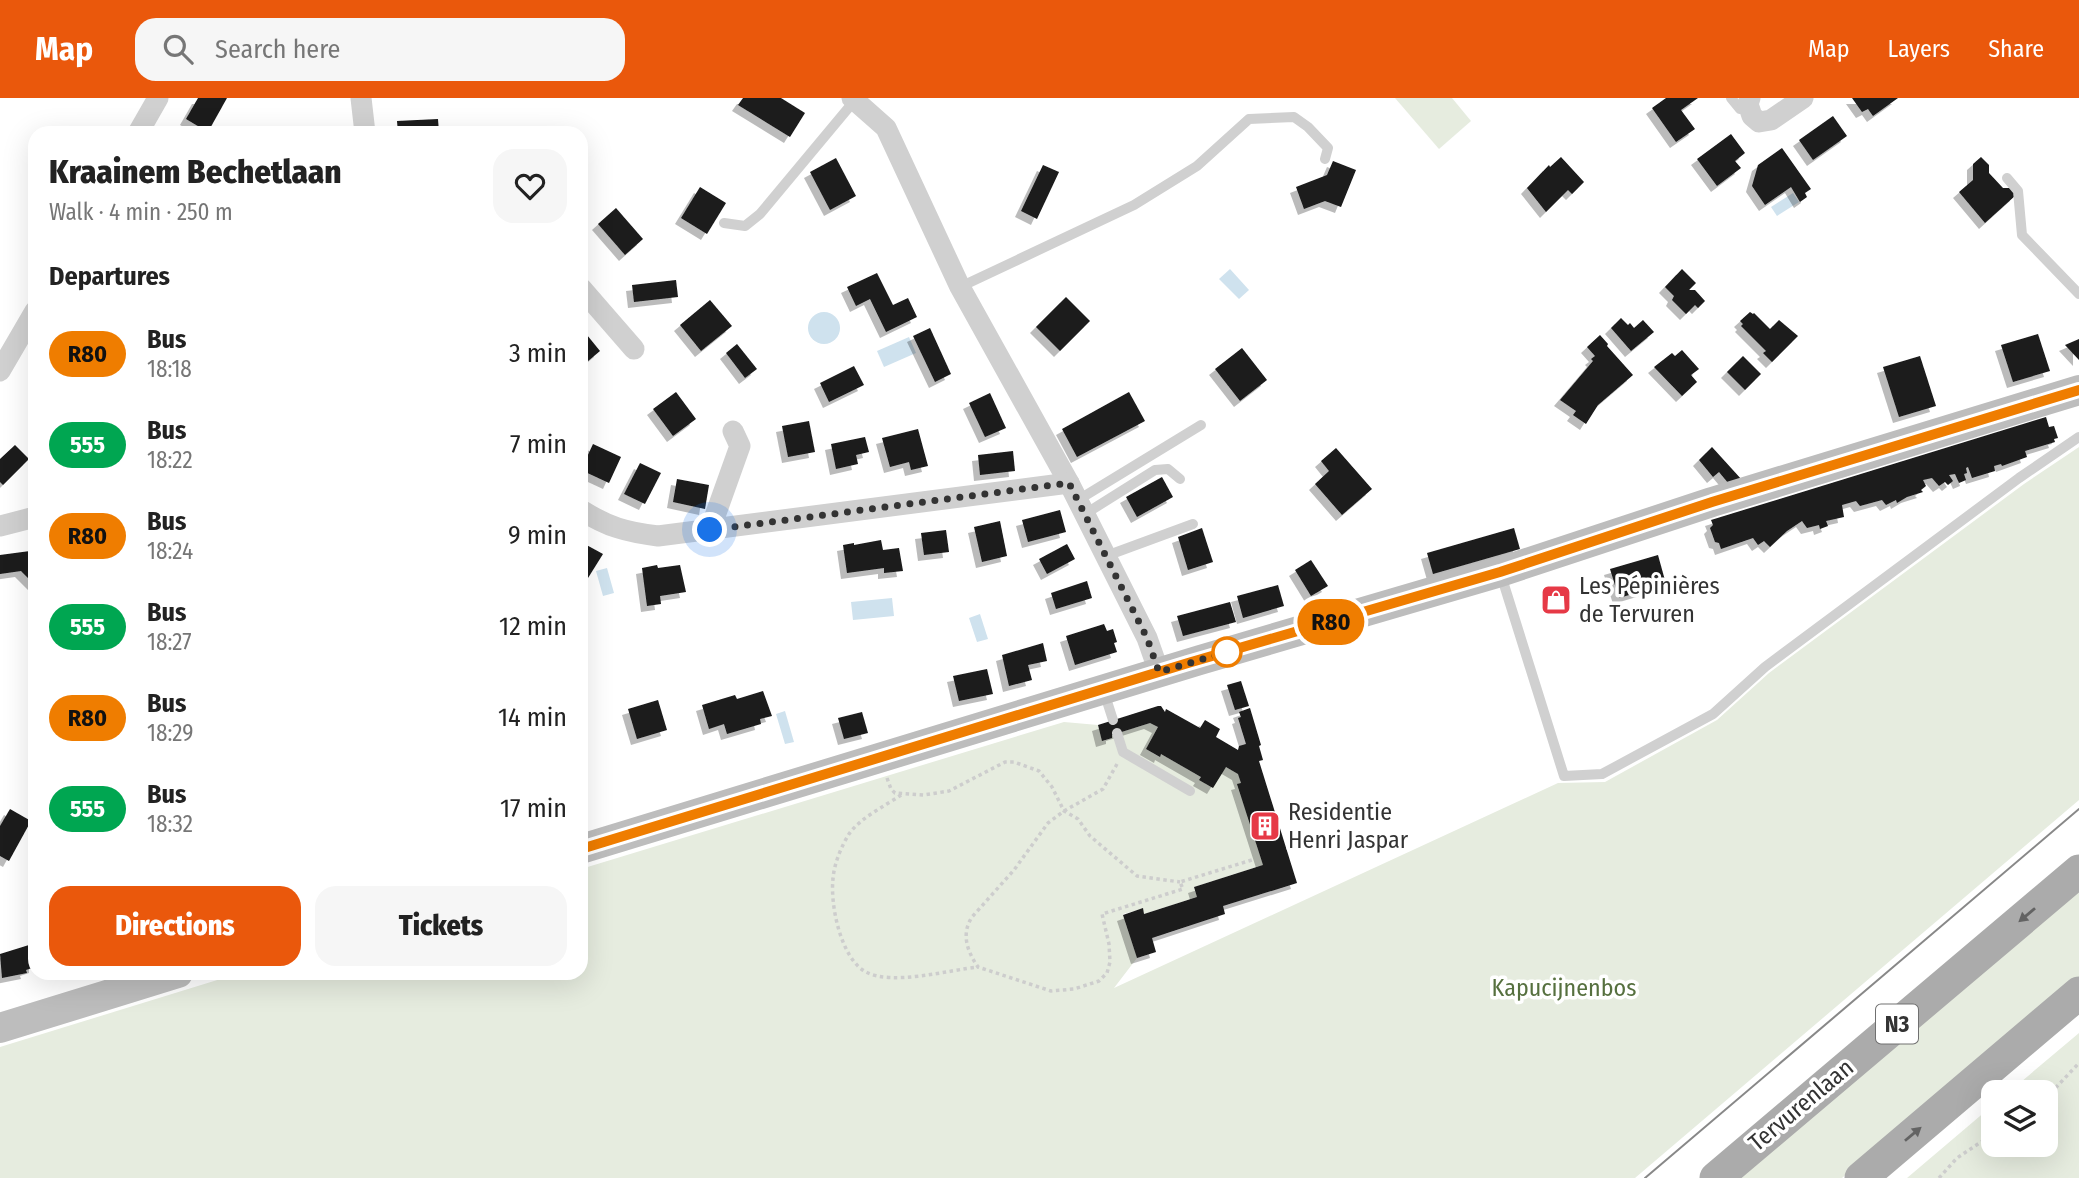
<!DOCTYPE html>
<html lang="en">
<head>
<meta charset="utf-8">
<style>
  body { margin:0; font-family:"Fira Sans Condensed",sans-serif; background:#f6f6f6; color:#222; height:100vh; display:flex; flex-direction:column; font-size:26px; white-space:nowrap }
  * { box-sizing:border-box; margin:0 }
  p { font-size:23px; color:#767676 }
  .icon { flex:none; width:38px; height:38px; fill:none; stroke:currentColor; stroke-width:2; stroke-linecap:round; stroke-linejoin:round }
  .map { position:relative; flex:1; overflow:hidden }
  .side { position:absolute; left:28px; top:28px; width:560px; height:854px; display:flex; flex-direction:column; background:#fff; border-radius:21px; box-shadow:0 7px 28px #0002 }
  .side>* { flex:none }
  .badge { padding:0 14px; border-radius:23px; font-size:24px; line-height:46px }
  .fabs { position:absolute; left:1981px; top:982px; display:grid; gap:14px }
  .fabs a { display:grid; place-items:center; width:77px; height:77px; border-radius:14px; background:#fff; box-shadow:0 7px 28px #0002; font-size:35px }
  .you { position:absolute; width:35px; height:35px; margin:-18px; border:5px solid #fff; border-radius:50%; background:#1a73e8; box-shadow:0 0 0 10px #1a73e833 }
  .map>.badge { position:absolute; translate:-50% -50%; box-shadow:0 0 0 4px #fff }
  h2 { padding:0 21px; font-size:26px; line-height:63px }
  .round { display:grid; place-items:center; flex:none; width:74px; height:74px; border-radius:21px; background:#f6f6f6 }
  .summary { display:flex; align-items:center; justify-content:space-between; height:119px; padding:0 21px }
  h1 { font-size:33px; font-weight:800; line-height:52px }
  .primary-button { display:flex; gap:14px; margin-top:auto; padding:14px 21px }
  .primary-button a { flex:1; height:80px; border-radius:21px; background:#ea580c; color:#fff; font-size:28px; font-weight:800; line-height:80px; text-align:center }
  .primary-button a+a { background:#f6f6f6; color:#222 }
  ul { padding:0; list-style:none }
  li { display:flex; align-items:center; gap:21px; height:91px; padding:0 21px }
  li div { flex:1 }
  li b { display:block; font-size:26px }
  li em { font-style:normal }
  li .badge { min-width:77px; font-weight:700; text-align:center }
  header { display:flex; align-items:center; gap:42px; box-sizing:border-box; height:98px; padding:0 35px; background:#ea580c; color:#fff }
  header strong { font-size:33px }
  nav { display:flex; gap:38px; margin-inline-start:auto; font-size:24px }
  .search { width:490px; height:63px; background:#f6f6f6; display:flex; align-items:center; gap:18px; box-sizing:border-box; padding:0 24px; border-radius:21px; color:#767676; font-size:26px }
  .map>svg:first-child { display:block }
</style>
</head>
<body>
<header>
<strong>Map</strong>
<div class="search"><svg class="icon" aria-label="search" viewBox="0 0 24 24"><circle cx="10" cy="10" r="6"/><path d="M15 15l6 6"/></svg>Search here</div>
<nav><a>Map</a><a>Layers</a><a>Share</a></nav>
</header>
<div class="map">
<svg width="2079" height="1080" viewBox="0 0 2079 1080">
  <defs>
    <filter id="shadow"><feDropShadow dx="-6" dy="6" stdDeviation="0" flood-color="#0004"/></filter>
  </defs>
  <rect width="100%" height="100%" fill="#fff"/>
  <g fill="#e6ecdf">
    <polygon points="1395,0 1452,0 1471,23 1439,51"/>
    <polygon points="2079,349 2079,702 1635,1080 0,1080 0,949 240,875 581,875 581,771 1064,624 1098,627 1103,643 1112,640 1112,637 1150,625 1158,629 1146,651 1159,659 1161,656 1201,679 1199,681 1226,669 1238,676 1241,685 1238,687 1263,767 1194,789 1197,799 1144,816 1142,811 1123,816 1137,860 1114,890 1558,685 1605,684 1717,622 1769,575 2024,386"/>
    <polygon points="2079,788 2079,880 1842,1080 1733,1080"/>
    <polygon points="2079,935 2079,1080 1907,1080 1993,1007 1993,1046 2046,1046 2046,994 2009,994"/>
  </g>
  <g fill="#cfe2ee">
    <polygon points="1793,95 1799,104 1777,118 1771,109"/>
    <polygon points="1230,171 1249,192 1239,201 1219,181"/>
    <circle cx="824" cy="230" r="16"/>
    <polygon points="909,239 916,255 884,269 877,253"/>
    <polygon points="607,470 614,495 603,498 596,473"/>
    <polygon points="892,500 894,518 853,522 851,504"/>
    <polygon points="980,516 988,541 977,544 969,520"/>
    <polygon points="785,613 794,644 785,646 776,616"/>
  </g>
  <g fill="#1a1a1a" filter="url(#shadow)">
    <polygon points="198,0 227,0 208,34 186,21"/>
    <polygon points="743,0 781,0 805,15 790,39 738,7"/>
    <polygon points="1666,0 1698,0 1681,12 1695,31 1676,44 1652,10"/>
    <polygon points="1852,0 1898,0 1873,18 1868,11 1862,14"/>
    <polygon points="1833,18 1847,38 1813,62 1799,42"/>
    <polygon points="438,21 439,35 398,35 397,23"/>
    <polygon points="1731,36 1745,55 1735,63 1741,70 1717,88 1697,61"/>
    <polygon points="1782,50 1811,91 1805,95 1807,99 1800,104 1791,89 1765,107 1752,88 1758,67"/>
    <polygon points="1561,59 1584,84 1572,96 1568,92 1546,114 1527,90 1549,67 1550,69"/>
    <polygon points="1981,59 1989,67 1989,75 2003,90 2010,90 2016,97 1985,125 1959,94 1973,82 1973,66"/>
    <polygon points="836,60 856,98 830,112 810,74"/>
    <polygon points="1333,63 1356,72 1341,109 1325,103 1304,111 1296,89 1327,77"/>
    <polygon points="1043,67 1059,74 1037,121 1021,113"/>
    <polygon points="700,89 726,105 707,136 681,120"/>
    <polygon points="616,110 643,141 625,157 598,126"/>
    <polygon points="1682,171 1696,185 1689,192 1695,192 1705,203 1698,210 1695,207 1686,216 1672,202 1674,198 1665,189"/>
    <polygon points="877,175 893,207 908,200 917,219 886,234 870,201 856,208 847,189"/>
    <polygon points="676,182 678,199 634,204 632,187"/>
    <polygon points="1066,199 1090,223 1060,253 1036,229"/>
    <polygon points="710,202 732,228 701,253 680,227"/>
    <polygon points="1750,214 1753,216 1754,215 1770,231 1779,222 1798,238 1772,264 1763,255 1766,253 1741,228 1743,226 1740,223"/>
    <polygon points="1621,220 1628,227 1630,225 1634,230 1643,222 1654,234 1631,253 1611,230"/>
    <polygon points="930,230 951,276 935,284 913,238"/>
    <polygon points="2038,236 2050,273 2013,284 2001,247"/>
    <polygon points="587,237 600,253 581,269 581,242"/>
    <polygon points="1600,237 1608,246 1607,248 1633,277 1598,307 1586,326 1573,317 1576,313 1560,302 1593,263 1591,261 1595,258 1587,249"/>
    <polygon points="2079,241 2079,262 2065,247"/>
    <polygon points="737,246 757,271 745,280 726,255"/>
    <polygon points="1242,250 1267,282 1240,303 1215,271"/>
    <polygon points="1682,252 1699,271 1691,277 1697,284 1682,298 1654,269 1672,255 1675,258"/>
    <polygon points="1743,258 1761,276 1745,292 1727,274"/>
    <polygon points="1920,258 1936,308 1899,319 1883,269"/>
    <polygon points="854,268 864,287 829,304 820,285"/>
    <polygon points="676,294 696,321 673,338 653,311"/>
    <polygon points="1129,294 1145,323 1077,359 1062,331"/>
    <polygon points="990,295 1006,330 985,339 969,305"/>
    <polygon points="2046,319 2049,329 2054,328 2058,340 2054,341 2055,344 2025,353 2027,359 2002,368 2001,366 1994,368 1995,373 1972,380 1968,369 1966,370 1967,375 1964,376 1966,382 1959,385 1955,376 1949,377 1953,383 1948,387 1945,384 1939,388 1932,380 1923,382 1926,388 1921,392 1923,394 1907,399 1897,405 1896,402 1886,407 1882,402 1860,408 1856,403 1842,407 1844,419 1826,423 1828,428 1820,431 1819,427 1807,430 1802,423 1787,433 1770,449 1764,443 1758,447 1753,440 1721,451 1719,445 1715,444 1710,430 1713,427 1711,422"/>
    <polygon points="809,323 815,354 788,359 782,328"/>
    <polygon points="918,331 928,368 911,372 909,364 890,369 882,340"/>
    <polygon points="865,339 869,354 856,357 858,366 836,371 831,346"/>
    <polygon points="593,346 621,359 609,385 581,372"/>
    <polygon points="15,347 29,361 3,387 0,384 0,361"/>
    <polygon points="1712,349 1742,382 1729,386 1719,374 1713,379 1699,362"/>
    <polygon points="1336,350 1372,391 1342,417 1315,386 1329,373 1321,363"/>
    <polygon points="1013,353 1015,373 980,377 978,357"/>
    <polygon points="640,365 661,375 645,406 624,396"/>
    <polygon points="1162,379 1173,399 1137,419 1126,399"/>
    <polygon points="677,381 709,387 705,411 673,404"/>
    <polygon points="1060,412 1066,434 1028,444 1022,422"/>
    <polygon points="1000,423 1007,458 982,464 974,429"/>
    <polygon points="1202,430 1213,464 1188,472 1178,439"/>
    <polygon points="1514,430 1520,451 1433,476 1427,455"/>
    <polygon points="946,432 949,454 924,457 921,435"/>
    <polygon points="881,442 883,452 899,450 903,473 884,475 884,470 847,475 843,447 854,445 854,447"/>
    <polygon points="581,444 603,456 588,480 581,476"/>
    <polygon points="1067,446 1075,461 1047,476 1039,461"/>
    <polygon points="30,453 35,458 35,487 21,473 0,476 0,457"/>
    <polygon points="1658,457 1666,486 1619,500 1610,471"/>
    <polygon points="1311,462 1328,488 1311,498 1295,472"/>
    <polygon points="657,467 658,470 680,467 686,494 660,498 661,506 647,508 642,470"/>
    <polygon points="1087,483 1092,500 1056,511 1051,495"/>
    <polygon points="1278,487 1284,508 1243,520 1237,498"/>
    <polygon points="1230,504 1236,524 1183,538 1177,518"/>
    <polygon points="1104,526 1107,533 1113,531 1117,544 1114,545 1117,554 1075,567 1066,538"/>
    <polygon points="1043,545 1047,563 1028,567 1032,582 1009,588 1002,557"/>
    <polygon points="987,571 993,596 959,603 953,578"/>
    <polygon points="581,582 588,604 588,606 581,608"/>
    <polygon points="1241,583 1249,608 1235,612 1227,587"/>
    <polygon points="763,593 772,618 760,621 761,626 727,636 724,626 709,631 702,607 735,597 737,601"/>
    <polygon points="658,602 667,632 637,641 628,611"/>
    <polygon points="1158,608 1161,608 1165,614 1166,611 1200,630 1205,622 1220,631 1216,639 1238,652 1239,648 1246,646 1238,620 1241,619 1239,614 1250,610 1261,647 1259,648 1263,662 1259,663 1297,785 1223,808 1225,816 1152,840 1156,854 1137,860 1123,817 1143,810 1144,816 1197,799 1194,789 1263,767 1237,686 1241,685 1238,676 1226,669 1213,690 1199,682 1201,679 1161,656 1160,659 1146,651 1158,629 1150,625 1112,637 1112,640 1102,643 1098,627"/>
    <polygon points="862,614 868,635 844,641 838,620"/>
    <polygon points="10,711 31,723 9,763 0,758 0,728"/>
    <polygon points="29,847 31,855 35,854 35,869 26,872 27,875 2,880 0,856"/>
  </g>
  <g fill="none" stroke-linecap="round" stroke-linejoin="round">
    <g stroke="#cdcdcd" stroke-width="3.5" stroke-dasharray="3.5 3.5" stroke-linecap="butt">
      <path d="M1117 666 1103 691 1064 713 1048 725 1014 772 972 819C961 836 967 853 978 869L1051 893 1074 891 1099 883 1107 875 1110 864 1109 846 1102 816 1183 791 1180 784 1255 761"/>
      <polyline points="887,680 891,691 895,695 924,697 949,693 1005,664 1014,664 1039,673 1052,689 1064,713 1078,721 1090,738 1137,778 1180,784"/>
      <path d="M901 697C885 708 860 720 849 736 841 749 834 766 833 781 830 807 841 861 866 874 892 888 949 872 978 869"/>
      <polyline points="2046,1000 2079,965"/>
      <polyline points="1939,1080 1957,1060 1993,1036"/>
    </g>
    <g stroke="#d0d0d0" stroke-width="10">
      <polyline points="1731,0 1740,11 1747,5"/>
      <polyline points="2007,80 2018,93 2022,137 2079,196"/>
      <polyline points="724,125 745,128 760,116 855,2"/>
      <polyline points="960,189 1134,107 1197,68 1249,21 1294,19 1308,29 1328,50 1325,61"/>
      <polyline points="1078,402 1201,327"/>
      <polyline points="1085,416 1155,372 1168,371 1180,381"/>
      <polyline points="1106,458 1193,426"/>
      <polyline points="1501,477 1564,678 1602,676 1713,616 1765,569 2019,380 2079,339"/>
      <polyline points="1104,594 1113,622"/>
      <polyline points="1117,635 1123,654 1190,693"/>
    </g>
    <g stroke="#d0d0d0" stroke-width="21">
      <polyline points="361,0 365,35"/>
      <polyline points="852,0 886,30 960,189 1069,385 1147,540 1159,574"/>
      <polyline points="1750,0 1748,6 1752,18 1759,24 1771,22 1803,0"/>
      <polyline points="138,35 158,0"/>
      <polyline points="581,190 634,251"/>
      <polyline points="0,273 35,213"/>
      <path d="M581 412C608 429 626 434 658 438L1069 385"/>
      <polyline points="0,428 35,419"/>
      <polyline points="710,432 740,348 733,333"/>
    </g>
    <g stroke="#bdbdbd" stroke-width="30">
      <polyline points="581,751 1200,562 1500,474 1712,404 2079,292"/>
      <polyline points="0,930 178,875"/>
    </g>
    <g stroke="#ababab" stroke-width="33">
      <polyline points="1716,1080 2079,773"/>
      <polyline points="1861,1080 2079,895"/>
    </g>
    <polyline stroke="#888" stroke-width="2" points="1645,1080 2079,711"/>
  </g>
  <defs><path id="oneway-solid" d="M-6-.8H1V-3.2L6.5 0L1 3.2V.8H-6Z" transform="scale(1.75)"/></defs>
  <g fill="#636363">
    <use href="#oneway-solid" transform="translate(2027 817) rotate(140)"/>
    <use href="#oneway-solid" transform="translate(1913 1036) rotate(-40)"/>
  </g>
  <g fill="none" stroke-linecap="round" stroke-linejoin="round">
    <g stroke="#fff" stroke-width="16">
      <polyline id="line" points="581,751 1188,565 1500,474 1712,404 2079,292"/>
    </g>
    <use href="#line" stroke="#ef7d00" stroke-width="10"/>
    <polyline stroke="#333" stroke-width="7" stroke-dasharray="0 12.6" points="710,432 1069,385 1147,540 1159,574 1227,554"/>
  </g>
  <defs>
    <g id="shop-square" transform="scale(1.575)"><rect x="-9" y="-9" width="18" height="18" rx="4" fill="#e63946" stroke="#fff"/><path d="M-5-2.5h2.3a2.7 3.5 0 0 1 5.4 0H5L5.5 6h-11ZM-1.5-2.5h3a1.5 2.3 0 0 0-3 0Z" fill="#fff"/></g>
    <g id="building-square" transform="scale(1.575)"><rect x="-9" y="-9" width="18" height="18" rx="4" fill="#e63946" stroke="#fff"/><path d="M-4-6H4V6H1V3H-1V6H-4ZM-2.5-4.3h1.7v1.8h-1.7ZM.8-4.3h1.7v1.8H.8ZM-2.5-1h1.7V.8h-1.7ZM.8-1h1.7V.8H.8Z" fill="#fff"/></g>
  </defs>
  <g fill-rule="evenodd">
    <use href="#shop-square" x="1556" y="502"/>
    <use href="#building-square" x="1265" y="728"/>
  </g>
  <circle fill="#fff" stroke="#ef7d00" stroke-width="3.5" cx="1227" cy="554" r="14"/>
  <g text-anchor="middle" stroke-width="7" stroke-linejoin="round" paint-order="stroke">
    <rect fill="#fff" stroke="#707070" stroke-width="2" x="1876" y="906.5" width="42" height="39" rx="5"/>
    <g font-size="23" font-weight="bold" fill="#333">
      <text x="1897" y="934">N3</text>
    </g>
    <g font-size="24" fill="#333" stroke="#fff" text-anchor="start">
      <text x="1579" y="496">Les Pépinières<tspan x="1579" dy="28">de Tervuren</tspan></text>
      <text x="1288" y="722">Residentie<tspan x="1288" dy="28">Henri Jaspar</tspan></text>
    </g>
    <g font-size="24" fill="#56703f" stroke="#fff">
      <text x="1564" y="898">Kapucijnenbos</text>
    </g>
    <g font-size="24" fill="#333" stroke="#fff">
      <text transform="translate(1801 1007) rotate(-40)" y="8">Tervurenlaan</text>
    </g>
  </g>
</svg>
<div class="fabs">
<a><svg class="icon" aria-label="layers" viewBox="0 0 24 24"><path d="M12 4l9 5-9 5-9-5zM3 14l9 5 9-5"/></svg></a>
</div>
<div class="you" style="left:710px;top:432px"></div>
<b class="badge" style="left:1331px;top:524px;background:#ef7d00;color:#111">R80</b>
<section class="side">
<div class="summary"><div><h1>Kraainem Bechetlaan</h1><p>Walk · 4 min · 250 m</p></div><a class="round"><svg class="icon" aria-label="heart" viewBox="0 0 24 24"><path d="M12 20l-8-8c-3-5 5-10 8-4 3-6 11-1 8 4z"/></svg></a></div>
<h2>Departures</h2>
<ul>
<li><span class="badge" style="background:#ef7d00;color:#111">R80</span><div><b>Bus</b><p>18:18</p></div><em>3 min</em></li>
<li><span class="badge" style="background:#00a651;color:#fff">555</span><div><b>Bus</b><p>18:22</p></div><em>7 min</em></li>
<li><span class="badge" style="background:#ef7d00;color:#111">R80</span><div><b>Bus</b><p>18:24</p></div><em>9 min</em></li>
<li><span class="badge" style="background:#00a651;color:#fff">555</span><div><b>Bus</b><p>18:27</p></div><em>12 min</em></li>
<li><span class="badge" style="background:#ef7d00;color:#111">R80</span><div><b>Bus</b><p>18:29</p></div><em>14 min</em></li>
<li><span class="badge" style="background:#00a651;color:#fff">555</span><div><b>Bus</b><p>18:32</p></div><em>17 min</em></li>
</ul>
<div class="primary-button"><a>Directions</a><a>Tickets</a></div>
</section>
</div>
</body>
</html>
